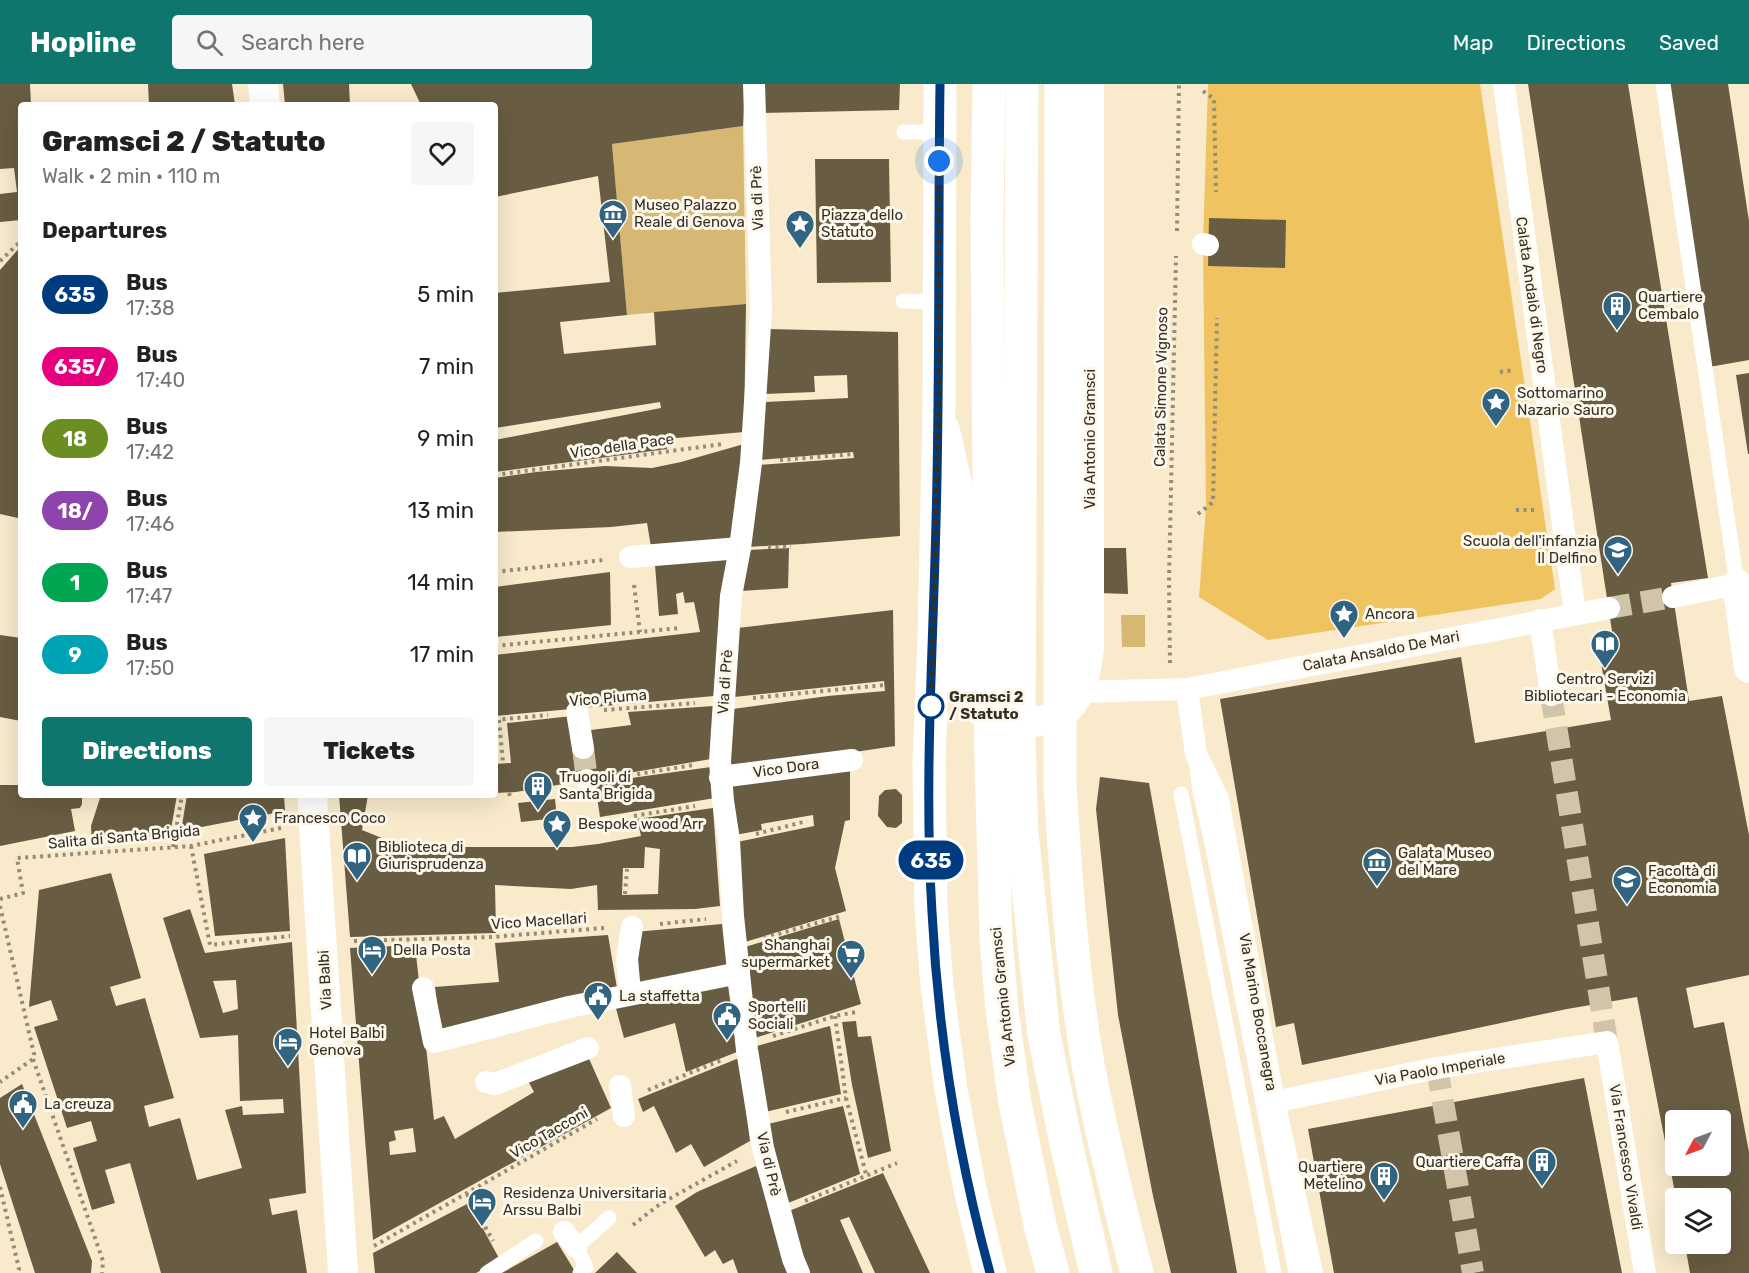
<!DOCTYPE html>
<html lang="en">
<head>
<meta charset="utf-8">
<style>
  body { margin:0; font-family:Rubik,sans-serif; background:#f6f6f6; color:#202124; height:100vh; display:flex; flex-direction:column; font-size:22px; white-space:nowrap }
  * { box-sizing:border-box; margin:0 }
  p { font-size:20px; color:#757577 }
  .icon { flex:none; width:33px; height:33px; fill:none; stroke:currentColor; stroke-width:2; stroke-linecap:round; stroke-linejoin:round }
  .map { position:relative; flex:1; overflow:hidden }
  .sheet { position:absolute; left:18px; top:18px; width:480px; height:696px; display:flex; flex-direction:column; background:#fff; border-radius:6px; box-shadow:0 6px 24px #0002 }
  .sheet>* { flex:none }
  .badge { padding:0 12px; border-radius:20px; font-size:21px; line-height:39px }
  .needle { width:39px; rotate:229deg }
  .tools { position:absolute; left:1665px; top:1026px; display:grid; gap:12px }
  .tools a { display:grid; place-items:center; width:66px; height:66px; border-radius:6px; background:#fff; box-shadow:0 6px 24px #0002; font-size:30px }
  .you { position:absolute; width:30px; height:30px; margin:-15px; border:4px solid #fff; border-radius:50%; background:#1a73e8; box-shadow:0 0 0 9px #1a73e833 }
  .map>.badge { position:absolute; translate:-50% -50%; box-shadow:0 0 0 3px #fff }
  h2 { padding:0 24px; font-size:22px; line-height:54px }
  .round { display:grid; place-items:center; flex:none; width:63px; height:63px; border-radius:6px; background:#f6f6f6 }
  .summary { display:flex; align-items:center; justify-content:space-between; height:102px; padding:0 24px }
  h1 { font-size:28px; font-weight:800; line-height:45px }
  .button { display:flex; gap:12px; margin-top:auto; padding:12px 24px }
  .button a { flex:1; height:69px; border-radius:6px; background:#0f766e; color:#fff; font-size:24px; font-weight:800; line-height:69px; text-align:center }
  .button a+a { background:#f6f6f6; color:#202124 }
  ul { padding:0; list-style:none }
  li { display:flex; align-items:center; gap:18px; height:72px; padding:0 24px }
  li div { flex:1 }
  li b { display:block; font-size:22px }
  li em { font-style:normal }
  li .badge { min-width:66px; font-weight:700; text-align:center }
  header { display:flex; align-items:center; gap:36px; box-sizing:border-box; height:84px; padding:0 30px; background:#0f766e; color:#fff }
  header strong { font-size:28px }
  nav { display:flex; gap:33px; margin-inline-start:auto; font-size:21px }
  .search { width:420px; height:54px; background:#f6f6f6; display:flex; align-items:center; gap:15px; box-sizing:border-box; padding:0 21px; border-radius:6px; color:#757577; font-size:22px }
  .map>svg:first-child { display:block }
</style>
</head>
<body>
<header>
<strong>Hopline</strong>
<div class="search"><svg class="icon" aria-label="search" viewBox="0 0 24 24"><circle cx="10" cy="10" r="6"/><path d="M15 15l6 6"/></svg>Search here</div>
<nav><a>Map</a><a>Directions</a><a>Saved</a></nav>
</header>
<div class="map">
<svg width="1749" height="1189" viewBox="0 0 1749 1189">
  <rect width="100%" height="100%" fill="#f8eacb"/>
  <g fill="#d6b874">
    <polygon points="743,42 746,220 627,231 612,60"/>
    <polygon points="1121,531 1145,531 1145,563 1122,563"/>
  </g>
  <polygon fill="#efc460" points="1208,0 1480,0 1555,505 1541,515 1268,556 1199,513 1206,424 1203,160"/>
  <g fill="#685c42" fill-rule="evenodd">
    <polygon points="0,0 30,0 31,21 21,21 21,136 0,138 0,110 17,108 14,84 0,85"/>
    <polygon points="148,0 232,0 235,21 149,21"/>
    <polygon points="283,0 349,0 350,21 285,21"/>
    <polygon points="411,0 745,0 743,42 612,60 627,231 560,238 564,270 656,261 654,228 746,220 744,348 665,355 667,365 495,388 495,356 661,324 660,318 495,344 495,209 610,198 598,92 495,113 495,21 421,21"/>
    <polygon points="762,0 900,0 899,26 760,29"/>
    <path d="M1528 0H1628L1708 494 1671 499 1689 617 1722 612 1749 751V891L1686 904 1694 944 1724 938 1749 1068V1189H1690L1685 1160H1720V1114H1676L1637 913 1567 925 1302 981 1294 939 1276 943 1220 615 1461 573 1475 659 1611 636 1596 550 1612 547ZM1676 1036H1720V1082H1676Z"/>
    <polygon points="1666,0 1728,0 1749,137 1749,276 1709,283"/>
    <polygon points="815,75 889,75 891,198 817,199"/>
    <polygon points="1209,134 1286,136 1285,184 1208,182"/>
    <polygon points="21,162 21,422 18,434 0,430 0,186"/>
    <polygon points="767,245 898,248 900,452 803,460 747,463 757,381 854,374 853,368 758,376 765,318 848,314 847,291 814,292 815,308 764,310"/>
    <polygon points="1749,289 1749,370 1748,370 1736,291"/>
    <polygon points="744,360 734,462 652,469 647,439 611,443 495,448 495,394 536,388 605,382 652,384 681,378"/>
    <polygon points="789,464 788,504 741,507 746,466"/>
    <polygon points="1098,464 1126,464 1128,510 1099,509"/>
    <polygon points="730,468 714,612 495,632 495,571 700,548 694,518 685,519 683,508 676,510 678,530 659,532 655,481"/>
    <polygon points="610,488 611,541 495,553 495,503"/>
    <polygon points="893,526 895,662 728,687 733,625 828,612 885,607 884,597 734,613 737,544"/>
    <polygon points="0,551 21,554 21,637 0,633"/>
    <polygon points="713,622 711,675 516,708 495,709 495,680 511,679 507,639 572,632 591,646 631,641 628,628"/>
    <polygon points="850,681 850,736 845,737 835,784 846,827 745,858 737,758 814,742 813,731 761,740 762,746 735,751 728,699"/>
    <polygon points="711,683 715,714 600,733 595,699"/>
    <polygon points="1100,693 1149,699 1237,1189 1171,1189 1153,1112 1118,931 1096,725"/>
    <polygon points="0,701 21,701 21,711 82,711 82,720 80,724 71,725 75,747 0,762"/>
    <polygon points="896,705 902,711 902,739 896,744 887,743 878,732 879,712 885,706"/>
    <polygon points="101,711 177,711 170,751 92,761 91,742"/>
    <polygon points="187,711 284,711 285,727 181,747"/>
    <path d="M339 711H368L362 746 404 763H572L598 760 641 752 637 735 713 724 720 822 695 825 598 826 597 801 571 805 495 801 496 849 350 853ZM645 763 660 765 658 810 622 811 623 784H644Z"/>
    <polygon points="555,715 557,734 521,738 518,719"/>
    <polygon points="285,754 290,847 215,852 204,770"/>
    <path d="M111 789 141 894 110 903 116 922 145 914 174 1014 144 1022 149 1043 180 1034 197 1096 242 1084 225 1026 242 1022 243 1031 284 1029 283 1015 240 1017 238 951 200 954 163 834 190 825 205 869 292 858 306 1109 269 1115 272 1131 297 1126 307 1189H161L130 1079 105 1086 115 1119 92 1126 73 1064 97 1057 91 1037 67 1044 34 943 58 936 51 916 29 923 39 806ZM236 896 238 925 223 929 213 897Z"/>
    <polygon points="839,835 861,920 755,954 745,863"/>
    <polygon points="722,840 727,888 634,906 635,848"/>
    <polygon points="608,851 618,910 441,948 435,903 499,898 495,859"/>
    <path d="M415 861 434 1036 444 1032 455 1055 534 1008 527 995 586 968 611 1024 373 1156 350 864ZM413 1044 416 1068 390 1071 389 1058 396 1056 394 1047Z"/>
    <polygon points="727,894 737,968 686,988 675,939 624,954 614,917"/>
    <polygon points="856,937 858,953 871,952 891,1067 868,1074 852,1001 842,938"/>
    <polygon points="830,942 841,1010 765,1028 753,963"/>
    <polygon points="739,974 750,1057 704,1083 691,1060 676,1069 654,1022 643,1028 638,1015"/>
    <polygon points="1584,994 1622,1189 1334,1189 1308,1045"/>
    <polygon points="22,1000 92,1177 91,1189 35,1189 0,1080 0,1014"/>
    <polygon points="843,1022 860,1090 788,1119 768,1040"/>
    <polygon points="756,1082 777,1149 789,1189 738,1189 733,1175 723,1180 715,1166 705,1173 675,1122 697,1108"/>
    <polygon points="883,1089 930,1189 875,1189 849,1133 840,1136 863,1189 809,1189 789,1127"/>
    <polygon points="469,1119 500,1176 476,1189 375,1189 373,1169"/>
    <polygon points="557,1158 576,1189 502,1189"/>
    <polygon points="617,1168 637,1189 595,1189"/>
  </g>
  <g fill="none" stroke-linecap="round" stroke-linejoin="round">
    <g stroke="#d1c5a9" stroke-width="22" stroke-dasharray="22 11" stroke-linecap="butt">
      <polyline points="1609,524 1673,513"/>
      <polyline points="1551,611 1607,958"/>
      <polyline points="583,664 587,696"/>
      <polyline points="1437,984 1473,1189"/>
    </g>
    <g stroke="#958c77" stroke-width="4" stroke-dasharray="3 4.5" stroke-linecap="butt">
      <polyline points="1203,7 1214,15 1216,108"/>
      <polyline points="1177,147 1179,0"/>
      <polyline points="0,177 21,157"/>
      <polyline points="1500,288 1514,286"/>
      <polyline points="780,376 854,370"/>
      <polyline points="495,391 723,360"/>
      <polyline points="1516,426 1534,426"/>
      <polyline points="1198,430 1213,418 1217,234"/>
      <polyline points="768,463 791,463"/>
      <polyline points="495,488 603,476"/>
      <polyline points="634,501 640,548"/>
      <polyline points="495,562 680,544"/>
      <polyline points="1170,579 1169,498 1176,172"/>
      <polyline points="753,614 884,601"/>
      <polyline points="604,626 695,619"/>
      <polyline points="495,636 548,631"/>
      <polyline points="499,636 503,679"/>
      <polyline points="615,694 693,681"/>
      <polyline points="509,709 510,712"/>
      <polyline points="424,711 431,713"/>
      <polyline points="634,732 695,722"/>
      <polyline points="756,750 807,737"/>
      <polyline points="191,762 210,861 290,852"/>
      <polyline points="173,763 182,711"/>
      <polyline points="625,810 627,785"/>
      <polyline points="0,815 23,809 17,774 191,762 281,744"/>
      <polyline points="0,822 34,970 33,975 0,998"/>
      <polyline points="660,840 706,835"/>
      <polyline points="764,854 841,832"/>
      <polyline points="354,857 492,853 604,844"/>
      <polyline points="835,932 846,1014 866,1090"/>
      <polyline points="773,952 835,932 856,928"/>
      <polyline points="33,975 103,1177 102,1189"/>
      <polyline points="648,1006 722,976"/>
      <polyline points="786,1028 846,1014"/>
      <polyline points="0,1103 19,1185 17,1189"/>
      <polyline points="467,1110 493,1157"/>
      <polyline points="805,1117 897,1079"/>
      <polyline points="633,1141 660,1120 737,1077"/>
      <polyline points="374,1162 597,1035"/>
    </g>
    <g stroke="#fff" stroke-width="15">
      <polyline points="1663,0 1737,500"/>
      <polyline points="904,48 939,48"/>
      <polyline points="903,217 939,218"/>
      <polyline points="1197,682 1200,707 1213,763 1296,1189"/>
      <polyline points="1181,710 1274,1189"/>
      <polyline points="487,1189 536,1157"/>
      <polyline points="580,1189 586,1183 576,1163 609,1134"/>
    </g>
    <g stroke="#fff" stroke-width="22">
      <polyline points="754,0 761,226 751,379 740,464 731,512 720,677 723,717 729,756 733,832 747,966 763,1064 793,1175 799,1189"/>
      <polyline points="1504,0 1575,530"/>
      <polyline points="1203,160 1208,161"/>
      <polyline points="630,473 740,464"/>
      <polyline points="1673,513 1737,500"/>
      <polyline points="1540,536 1551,611"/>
      <polyline points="1187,605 1609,524"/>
      <polyline points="1079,608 1187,605 1196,670 1218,715 1274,1018 1312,1189"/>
      <polyline points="577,628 583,664"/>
      <polyline points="720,693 852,676"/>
      <polyline points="587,696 587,697"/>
      <polyline points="423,904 434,958 569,923 739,889"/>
      <polyline points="630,909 627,875 632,843"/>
      <polyline points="486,998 495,1000 588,964"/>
      <polyline points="620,1002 624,1032"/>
      <polyline points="1274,1018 1437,984 1607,958 1645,1189"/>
      <polyline points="564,1148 576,1163"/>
    </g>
    <g stroke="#fff" stroke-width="30">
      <polyline points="263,0 265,21"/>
      <path d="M945 346 964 431 959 585C960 594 961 603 966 612 984 642 1041 647 1067 625 1083 611 1086 586 1089 565V0"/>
      <polyline points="1737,500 1749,584"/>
      <polyline points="312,711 343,1189"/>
    </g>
    <g stroke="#fff" stroke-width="33">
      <polyline points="940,0 939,320 934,553 929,678 931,825 937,902 951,1006 970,1105 990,1189"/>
      <polyline points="989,0 987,134 991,679 996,854 1002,926 1015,1019 1041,1145 1053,1189"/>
    </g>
    <g stroke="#fff" stroke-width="33">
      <polyline points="1022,0 1019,656 1022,750 1044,951 1066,1059 1096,1189"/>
      <path d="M1061 0 1060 702C1066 795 1072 888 1088 980 1101 1050 1119 1120 1137 1189"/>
    </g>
  </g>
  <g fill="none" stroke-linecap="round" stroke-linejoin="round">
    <g stroke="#fff" stroke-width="14">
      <path id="line" d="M940 0C938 146 940 292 936 438 933 568 924 698 932 828 938 949 958 1072 990 1189"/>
    </g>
    <use href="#line" stroke="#003b80" stroke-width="9"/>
    <polyline stroke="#342f23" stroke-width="6" stroke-dasharray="0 10.8" points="931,622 939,320 939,77"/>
  </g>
  <defs>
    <g id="museum-pin" transform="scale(1.5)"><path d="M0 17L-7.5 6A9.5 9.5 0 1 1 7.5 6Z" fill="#316481" stroke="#fef8ec"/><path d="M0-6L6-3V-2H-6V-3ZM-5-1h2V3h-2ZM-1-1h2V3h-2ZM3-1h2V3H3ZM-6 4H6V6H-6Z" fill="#fff"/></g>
    <g id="sight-pin" transform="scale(1.5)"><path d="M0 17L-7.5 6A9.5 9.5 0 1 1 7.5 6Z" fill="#316481" stroke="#fef8ec"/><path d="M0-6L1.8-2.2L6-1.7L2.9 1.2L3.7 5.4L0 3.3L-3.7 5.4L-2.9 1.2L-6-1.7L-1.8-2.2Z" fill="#fff"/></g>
    <g id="building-pin" transform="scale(1.5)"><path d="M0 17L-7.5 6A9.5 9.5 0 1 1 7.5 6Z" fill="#316481" stroke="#fef8ec"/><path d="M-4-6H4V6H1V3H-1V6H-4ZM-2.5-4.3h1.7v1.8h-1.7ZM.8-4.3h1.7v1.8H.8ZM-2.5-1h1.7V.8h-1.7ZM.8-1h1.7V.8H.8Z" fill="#fff"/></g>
    <g id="school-pin" transform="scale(1.5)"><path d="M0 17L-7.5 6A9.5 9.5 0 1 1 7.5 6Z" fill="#316481" stroke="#fef8ec"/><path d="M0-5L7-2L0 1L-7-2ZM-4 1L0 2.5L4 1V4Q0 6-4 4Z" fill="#fff"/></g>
    <g id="library-pin" transform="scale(1.5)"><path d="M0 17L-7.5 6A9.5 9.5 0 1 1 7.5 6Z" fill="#316481" stroke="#fef8ec"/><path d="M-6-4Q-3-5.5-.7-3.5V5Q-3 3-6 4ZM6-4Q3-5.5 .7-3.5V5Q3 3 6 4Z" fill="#fff"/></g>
    <g id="university-pin" transform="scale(1.5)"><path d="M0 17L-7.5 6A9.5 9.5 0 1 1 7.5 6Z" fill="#316481" stroke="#fef8ec"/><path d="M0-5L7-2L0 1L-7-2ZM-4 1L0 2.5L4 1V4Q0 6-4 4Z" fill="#fff"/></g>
    <g id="hotel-pin" transform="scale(1.5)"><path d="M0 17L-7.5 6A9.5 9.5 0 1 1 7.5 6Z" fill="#316481" stroke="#fef8ec"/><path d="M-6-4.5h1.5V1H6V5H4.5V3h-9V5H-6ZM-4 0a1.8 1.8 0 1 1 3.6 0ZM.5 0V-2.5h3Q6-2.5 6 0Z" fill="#fff"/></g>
    <g id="supermarket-pin" transform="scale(1.5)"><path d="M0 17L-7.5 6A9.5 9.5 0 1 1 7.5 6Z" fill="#316481" stroke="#fef8ec"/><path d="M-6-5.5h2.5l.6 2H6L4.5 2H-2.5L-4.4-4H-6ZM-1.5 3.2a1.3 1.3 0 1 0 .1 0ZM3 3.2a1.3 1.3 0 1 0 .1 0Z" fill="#fff"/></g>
    <g id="civic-pin" transform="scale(1.5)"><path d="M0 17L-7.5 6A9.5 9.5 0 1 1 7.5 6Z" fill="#316481" stroke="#fef8ec"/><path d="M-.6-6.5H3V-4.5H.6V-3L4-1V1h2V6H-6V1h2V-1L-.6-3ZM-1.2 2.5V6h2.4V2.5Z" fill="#fff"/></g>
  </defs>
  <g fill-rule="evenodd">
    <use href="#museum-pin" x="613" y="130"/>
    <use href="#sight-pin" x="800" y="140"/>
    <use href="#building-pin" x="1617" y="222"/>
    <use href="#sight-pin" x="1496" y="318"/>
    <use href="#school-pin" x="1618" y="466"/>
    <use href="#sight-pin" x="1344" y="530"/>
    <use href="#library-pin" x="1605" y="560"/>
    <use href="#building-pin" x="538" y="702"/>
    <use href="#sight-pin" x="253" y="734"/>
    <use href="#sight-pin" x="557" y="740"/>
    <use href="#library-pin" x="357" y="772"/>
    <use href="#museum-pin" x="1377" y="778"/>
    <use href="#university-pin" x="1627" y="796"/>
    <use href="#hotel-pin" x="372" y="866"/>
    <use href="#supermarket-pin" x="851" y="870"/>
    <use href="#civic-pin" x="598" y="912"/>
    <use href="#civic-pin" x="727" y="932"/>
    <use href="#hotel-pin" x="288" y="958"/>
    <use href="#civic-pin" x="23" y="1020"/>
    <use href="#building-pin" x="1542" y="1078"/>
    <use href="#building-pin" x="1384" y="1092"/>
    <use href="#hotel-pin" x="482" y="1118"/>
  </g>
  <circle fill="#fff" stroke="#003b80" stroke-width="3" cx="931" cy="622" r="12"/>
  <g text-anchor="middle" stroke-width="6" stroke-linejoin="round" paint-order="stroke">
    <g font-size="15" fill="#342f23" stroke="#fef8ec">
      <text transform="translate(757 114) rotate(-92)" y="5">Via di Prè</text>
      <text transform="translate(1532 211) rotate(82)" y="5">Calata Andalò di Negro</text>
      <text transform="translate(1161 303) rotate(-89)" y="5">Calata Simone Vignoso</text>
      <text transform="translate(1090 355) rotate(-90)" y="5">Via Antonio Gramsci</text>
      <text transform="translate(622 362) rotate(-8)" y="5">Vico della Pace</text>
      <text transform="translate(1381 567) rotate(-11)" y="5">Calata Ansaldo De Mari</text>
      <text transform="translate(725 598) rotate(-86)" y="5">Via di Prè</text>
      <text transform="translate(608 614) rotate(-5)" y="5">Vico Piuma</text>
      <text transform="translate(786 684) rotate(-8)" y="5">Vico Dora</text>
      <text transform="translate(124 753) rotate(-5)" y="5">Salita di Santa Brigida</text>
      <text transform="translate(539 837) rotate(-4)" y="5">Vico Macellari</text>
      <text transform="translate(325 896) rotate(-93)" y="5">Via Balbi</text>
      <text transform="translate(1003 913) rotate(-96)" y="5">Via Antonio Gramsci</text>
      <text transform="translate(1258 928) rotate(80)" y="5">Via Marino Boccanegra</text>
      <text transform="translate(1440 985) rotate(-10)" y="5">Via Paolo Imperiale</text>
      <text transform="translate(549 1049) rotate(-30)" y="5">Vico Tacconi</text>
      <text transform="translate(1626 1073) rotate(81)" y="5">Via Francesco Vivaldi</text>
      <text transform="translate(769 1080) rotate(77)" y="5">Via di Prè</text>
    </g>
    <g font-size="15" fill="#342f23" stroke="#fef8ec" text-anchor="start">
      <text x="634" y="126">Museo Palazzo<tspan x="634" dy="17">Reale di Genova</tspan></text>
      <text x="821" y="136">Piazza dello<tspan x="821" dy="17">Statuto</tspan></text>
      <text x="1638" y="218">Quartiere<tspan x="1638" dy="17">Cembalo</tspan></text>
      <text x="1517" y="314">Sottomarino<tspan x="1517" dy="17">Nazario Sauro</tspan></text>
      <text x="1597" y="462" text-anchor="end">Scuola dell'infanzia<tspan x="1597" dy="17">Il Delfino</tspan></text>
      <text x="1365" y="535">Ancora</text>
      <text x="1605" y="600" text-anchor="middle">Centro Servizi<tspan x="1605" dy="17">Bibliotecari - Economia</tspan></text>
      <text x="559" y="698">Truogoli di<tspan x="559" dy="17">Santa Brigida</tspan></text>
      <text x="274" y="739">Francesco Coco</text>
      <text x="578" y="745">Bespoke wood Arr</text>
      <text x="378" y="768">Biblioteca di<tspan x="378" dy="17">Giurisprudenza</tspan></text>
      <text x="1398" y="774">Galata Museo<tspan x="1398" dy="17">del Mare</tspan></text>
      <text x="1648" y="792">Facoltà di<tspan x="1648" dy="17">Economia</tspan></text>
      <text x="830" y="866" text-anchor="end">Shanghai<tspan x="830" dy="17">supermarket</tspan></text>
      <text x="393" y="871">Della Posta</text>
      <text x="619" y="917">La staffetta</text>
      <text x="748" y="928">Sportelli<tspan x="748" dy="17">Sociali</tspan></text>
      <text x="309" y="954">Hotel Balbi<tspan x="309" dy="17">Genova</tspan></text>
      <text x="44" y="1025">La creuza</text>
      <text x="1521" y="1083" text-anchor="end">Quartiere Caffa</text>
      <text x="1363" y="1088" text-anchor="end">Quartiere<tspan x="1363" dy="17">Metelino</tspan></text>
      <text x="503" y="1114">Residenza Universitaria<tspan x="503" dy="17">Arssu Balbi</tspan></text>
    </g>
    <g font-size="15" font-weight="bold" fill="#342f23" stroke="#fef8ec" text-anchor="start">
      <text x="949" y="618">Gramsci 2<tspan x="949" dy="17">/ Statuto</tspan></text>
    </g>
  </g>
</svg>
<div class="tools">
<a><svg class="needle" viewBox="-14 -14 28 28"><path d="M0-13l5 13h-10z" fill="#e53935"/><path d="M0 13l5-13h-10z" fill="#757577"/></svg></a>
<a><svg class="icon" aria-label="layers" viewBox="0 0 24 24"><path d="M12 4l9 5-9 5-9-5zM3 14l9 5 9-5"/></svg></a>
</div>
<div class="you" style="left:939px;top:77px"></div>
<b class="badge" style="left:931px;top:776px;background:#003b80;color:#fff">635</b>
<section class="sheet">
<div class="summary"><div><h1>Gramsci 2 / Statuto</h1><p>Walk · 2 min · 110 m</p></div><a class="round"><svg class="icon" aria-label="heart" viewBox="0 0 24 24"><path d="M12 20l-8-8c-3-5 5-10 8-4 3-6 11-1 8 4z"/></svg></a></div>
<h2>Departures</h2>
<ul>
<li><span class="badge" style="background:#003b80;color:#fff">635</span><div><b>Bus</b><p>17:38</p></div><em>5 min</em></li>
<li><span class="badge" style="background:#e6007e;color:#fff">635/</span><div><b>Bus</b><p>17:40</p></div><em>7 min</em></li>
<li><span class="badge" style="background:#6b8e23;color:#fff">18</span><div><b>Bus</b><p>17:42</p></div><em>9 min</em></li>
<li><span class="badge" style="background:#8e44ad;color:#fff">18/</span><div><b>Bus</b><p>17:46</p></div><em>13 min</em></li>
<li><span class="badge" style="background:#00a651;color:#fff">1</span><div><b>Bus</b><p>17:47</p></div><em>14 min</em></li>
<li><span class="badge" style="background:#00a3b4;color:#fff">9</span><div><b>Bus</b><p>17:50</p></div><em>17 min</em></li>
</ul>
<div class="button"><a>Directions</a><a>Tickets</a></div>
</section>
</div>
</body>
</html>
